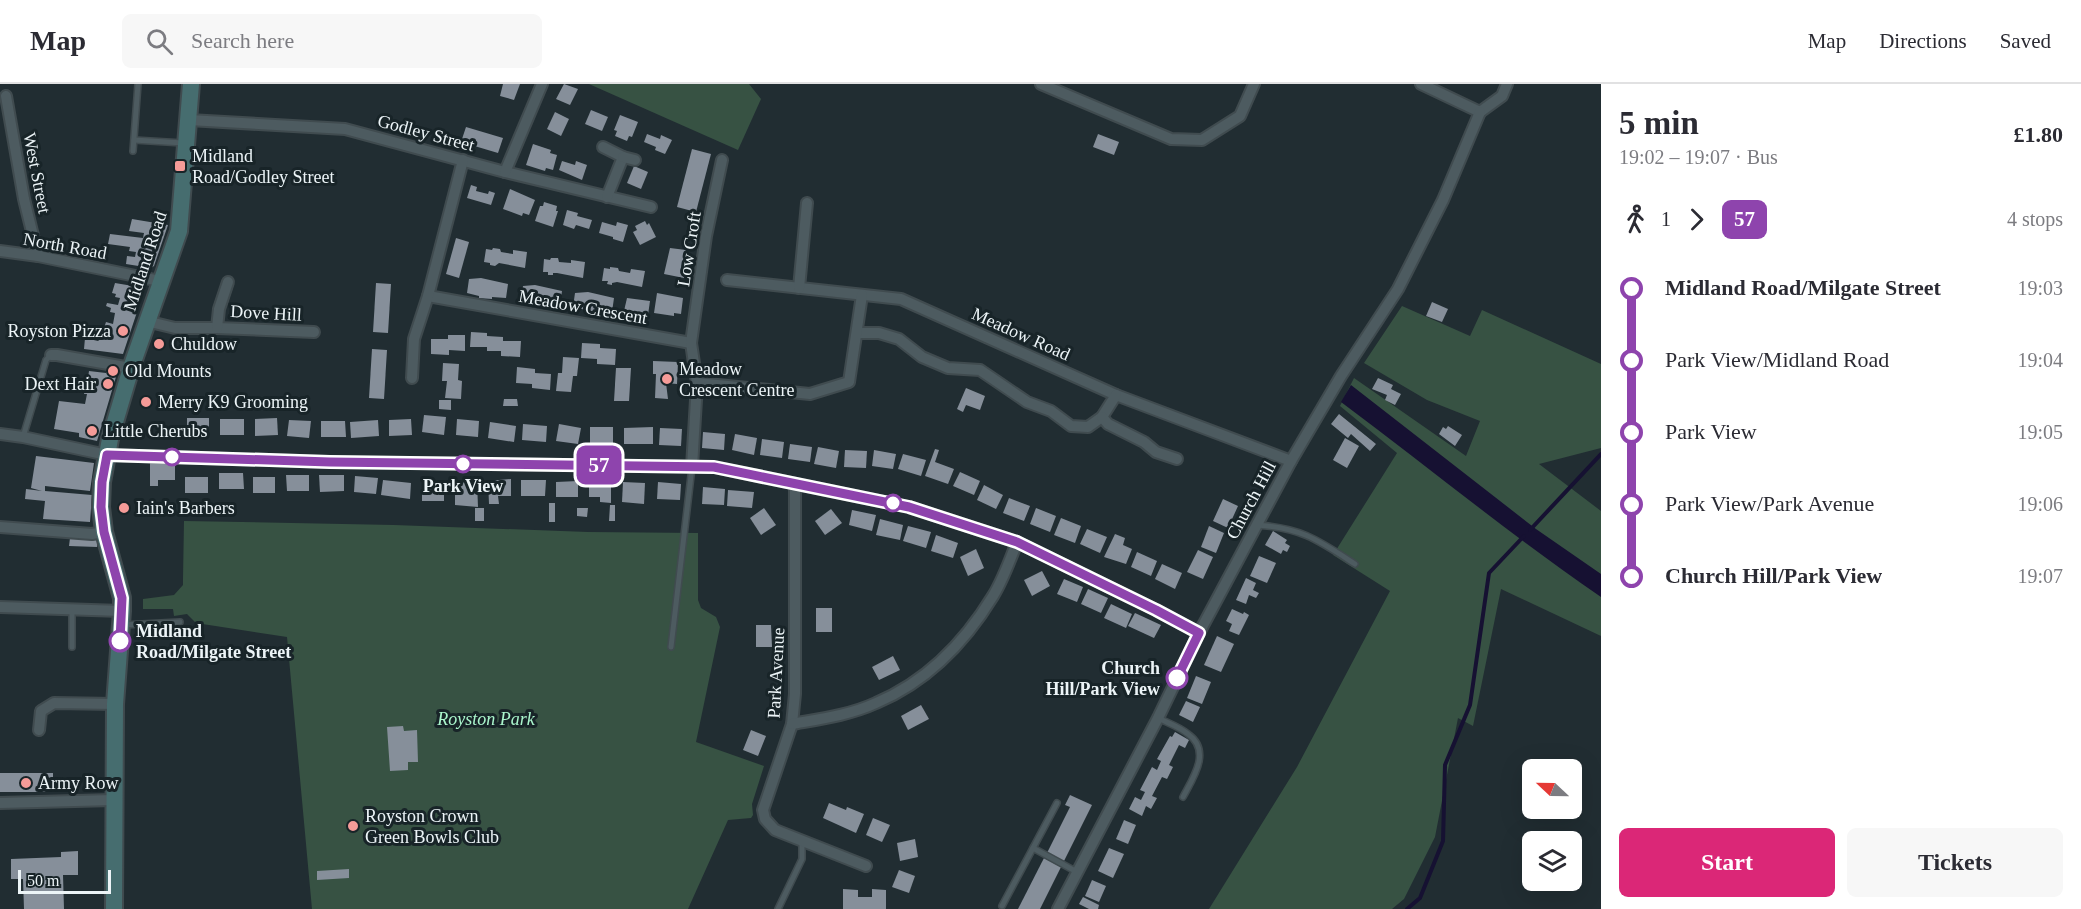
<!DOCTYPE html>
<html lang="en">
<head>
<meta charset="utf-8">
<style>
  body { margin:0; font-family:Georgia,serif; background:#f7f7f7; color:#2b2b33; height:100vh; display:flex; flex-direction:column; font-size:22px; white-space:nowrap }
  * { box-sizing:border-box; margin:0 }
  p { font-size:20px; color:#7c7c81 }
  .icon { flex:none; width:33px; height:33px; fill:none; stroke:currentColor; stroke-width:2; stroke-linecap:round; stroke-linejoin:round }
  .map { position:relative; flex:1; overflow:hidden }
  .drawer { display:flex; flex-direction:column; background:#fff; width:480px }
  .drawer>* { flex:none }
  .badge { padding:0 12px; border-radius:9px; font-size:21px; line-height:39px }
  .needle { width:39px; rotate:292deg }
  .fabs { position:absolute; left:1522px; top:675px; display:grid; gap:12px }
  .fabs a { display:grid; place-items:center; width:60px; height:60px; border-radius:9px; background:#fff; box-shadow:0 6px 24px #0002; font-size:30px }
  .scale { position:absolute; left:18px; bottom:15px; width:93px; box-sizing:border-box; padding-left:6px; border:3px solid #ecf4f7; border-top:0; font-size:16px; line-height:21px; white-space:nowrap; color:#ecf4f7; -webkit-text-stroke:4px #182428; paint-order:stroke }
  .map>.badge { position:absolute; translate:-50% -50%; box-shadow:0 0 0 3px #fff }
  .legs { display:flex; align-items:center; gap:9px; height:66px; padding:0 18px; font-size:20px }
  .legs p { margin-inline-start:auto }
  .overview { display:flex; align-items:center; justify-content:space-between; height:102px; padding:0 18px }
  h1 { font-size:33px; font-weight:800; line-height:45px }
  .primary-button { display:flex; gap:12px; margin-top:auto; padding:12px 18px }
  .primary-button a { flex:1; height:69px; border-radius:9px; background:#db2777; color:#fff; font-size:24px; font-weight:800; line-height:69px; text-align:center }
  .primary-button a+a { background:#f7f7f7; color:#2b2b33 }
  ul { padding:0 18px; list-style:none }
  li { display:flex; align-items:center; gap:21px; height:72px; font-size:22px }
  li i { display:grid; place-items:center; width:9px; height:100%; margin:0 8px; background:currentColor }
  li i::after { content:''; width:15px; height:15px; margin:-8px; border:4px solid; border-radius:50%; background:#fff }
  li p { margin-inline-start:auto }
  li:first-child i { background:linear-gradient(#0000 50%,currentColor 0) }
  li:last-child i { background:linear-gradient(currentColor 50%,#0000 0) }
  header { display:flex; align-items:center; gap:36px; box-sizing:border-box; height:84px; padding:0 30px; background:#fff; border-bottom:2px solid #e1e1e2 }
  header strong { font-size:28px }
  nav { display:flex; gap:33px; margin-inline-start:auto; font-size:21px }
  .search { width:420px; height:54px; background:#f7f7f7; display:flex; align-items:center; gap:15px; box-sizing:border-box; padding:0 21px; border-radius:9px; color:#7c7c81; font-size:22px }
  main { display:flex; flex:1; min-height:0 }
  .map>svg:first-child { display:block }
</style>
</head>
<body>
<header>
<strong>Map</strong>
<div class="search"><svg class="icon" aria-label="search" viewBox="0 0 24 24"><circle cx="10" cy="10" r="6"/><path d="M15 15l6 6"/></svg>Search here</div>
<nav><a>Map</a><a>Directions</a><a>Saved</a></nav>
</header>
<main>
<div class="map">
<svg width="1601" height="825" viewBox="0 0 1601 825">
  <rect width="100%" height="100%" fill="#212d32"/>
  <g fill="#375243">
    <polygon points="589,0 749,0 761,15 738,66"/>
    <polygon points="1402,222 1470,252 1482,226 1601,280 1601,364 1539,380 1601,427 1601,552 1501,505 1473,642 1458,634 1435,753 1404,815 1392,825 1209,825 1297,683 1390,507 1333,471 1397,369 1340,322 1354,294 1466,372 1480,337 1427,316 1364,279"/>
    <polygon points="184,437 394,441 588,448 698,449 698,516 701,524 716,533 720,543 696,658 764,682 752,720 753,731 751,734 728,736 688,825 312,825 287,553 196,539 187,530 174,532 173,525 143,525 143,515 174,511 183,501 183,495"/>
  </g>
  <path fill="#161132" d="M1351 301 1536 445 1601 490V513C1512 452 1428 383 1341 318Z"/>
  <g fill="none" stroke-linecap="round" stroke-linejoin="round">
    <g stroke="#161132" stroke-width="4">
      <polyline points="1530,446 1601,370"/>
      <polyline points="1407,825 1420,814 1443,757 1445,681 1470,621 1489,489 1524,452"/>
    </g>
  </g>
  <g fill="#868f9a">
    <polygon points="503,0 520,0 514,16 500,12"/>
    <polygon points="564,0 578,5 570,21 556,15"/>
    <polygon points="591,26 608,33 602,47 585,40"/>
    <polygon points="555,28 569,35 561,52 547,45"/>
    <polygon points="620,31 638,38 632,53 629,52 627,57 615,52 617,47 614,46"/>
    <polygon points="466,43 503,54 498,69 461,58"/>
    <polygon points="647,50 660,55 661,51 672,56 665,70 655,66 656,63 644,58"/>
    <polygon points="1098,50 1119,58 1114,71 1093,63"/>
    <polygon points="533,60 551,66 550,69 557,71 553,86 546,84 545,87 526,81"/>
    <polygon points="692,65 711,70 696,128 677,123"/>
    <polygon points="562,77 575,81 576,77 587,81 582,96 559,86"/>
    <polygon points="634,82 648,88 641,105 627,99"/>
    <polygon points="471,101 477,103 476,107 488,110 489,107 495,109 491,121 467,114"/>
    <polygon points="510,105 535,116 529,131 523,129 522,132 503,125"/>
    <polygon points="544,118 557,122 556,127 558,127 553,143 535,137 540,122 543,122"/>
    <polygon points="567,126 578,129 577,132 592,136 589,145 576,141 574,145 563,141"/>
    <polygon points="132,135 168,141 154,182 151,184 126,180 127,172 135,173 136,168 129,167 130,163 108,160 110,150 143,154 144,149 129,147"/>
    <polygon points="645,137 647,141 649,139 656,153 640,161 633,148 637,146 635,142"/>
    <polygon points="602,138 616,142 617,138 628,141 623,158 613,155 613,153 599,149"/>
    <polygon points="456,154 469,158 459,194 446,190"/>
    <polygon points="493,164 500,165 501,168 513,170 513,166 527,168 525,184 499,179 495,182 490,181 490,179 484,178 486,165 492,166"/>
    <polygon points="670,164 686,166 684,173 687,174 684,194 664,190"/>
    <polygon points="551,174 558,174 559,178 571,179 571,176 585,178 583,194 557,189 553,189 553,191 548,191 548,188 543,188 544,175 550,176"/>
    <polygon points="610,183 618,184 619,187 630,189 631,185 645,187 642,203 617,198 612,199 612,201 607,200 608,197 602,197 604,184 610,185"/>
    <polygon points="481,194 508,200 506,214 492,213 492,215 479,214 479,212 467,209 469,195"/>
    <polygon points="115,199 145,204 123,270 84,265 85,254 98,257 108,249 103,247 106,238 113,240 115,229 110,228 111,224 106,222 107,219 118,221 120,214 115,213 116,210 112,209"/>
    <polygon points="376,199 391,200 388,249 373,248"/>
    <polygon points="535,201 562,207 560,221 552,220 547,220 546,222 533,221 533,219 521,216 523,202"/>
    <polygon points="588,208 614,214 612,228 604,227 599,228 599,230 585,228 586,226 573,223 575,209"/>
    <polygon points="657,209 683,214 681,230 674,229 674,232 654,229"/>
    <polygon points="627,214 650,217 648,231 624,227"/>
    <polygon points="1432,218 1448,225 1442,238 1426,232"/>
    <polygon points="471,248 487,249 487,252 503,253 503,257 521,257 520,273 501,272 501,267 487,267 487,263 470,263"/>
    <polygon points="448,251 465,251 465,267 449,266 449,271 431,270 431,255 448,255"/>
    <polygon points="582,259 600,260 600,264 616,265 615,281 597,280 597,275 581,274"/>
    <polygon points="372,265 387,266 384,315 369,314"/>
    <polygon points="563,273 579,274 577,292 573,292 571,308 556,307 558,289 562,289"/>
    <polygon points="653,277 678,278 677,300 666,299 668,315 655,314 656,290 653,290"/>
    <polygon points="443,279 459,280 458,296 462,297 461,315 445,314 447,297 442,297"/>
    <polygon points="517,283 535,285 535,289 551,290 550,306 532,304 532,300 516,299"/>
    <polygon points="109,284 118,286 97,357 79,353 79,349 54,345 59,317 85,320 87,310 84,310 85,306 91,307 91,304 94,305 94,301 87,300 89,287 106,289"/>
    <polygon points="616,284 631,284 629,317 614,317"/>
    <polygon points="1378,294 1393,301 1391,305 1401,310 1395,321 1385,316 1387,311 1372,305"/>
    <polygon points="966,304 985,312 980,326 966,321 963,328 957,325"/>
    <polygon points="504,315 517,315 518,322 503,322"/>
    <polygon points="439,316 451,316 451,326 439,325"/>
    <polygon points="1339,330 1376,360 1370,367 1351,350 1348,354 1331,340"/>
    <polygon points="424,331 446,333 444,351 422,348"/>
    <rect x="187" y="334" width="22" height="16"/>
    <polygon points="277,334 278,351 255,352 255,335"/>
    <rect x="220" y="335" width="24" height="16"/>
    <polygon points="411,335 412,351 389,352 389,336"/>
    <polygon points="457,335 479,337 478,353 456,351"/>
    <polygon points="289,336 311,337 309,354 287,352"/>
    <polygon points="378,336 379,352 351,354 350,338"/>
    <polygon points="321,337 345,337 346,353 321,353"/>
    <polygon points="490,338 516,342 514,358 488,354"/>
    <polygon points="523,340 547,342 546,358 522,356"/>
    <polygon points="559,340 581,344 578,360 556,357"/>
    <polygon points="1448,342 1462,351 1455,362 1439,350 1443,343 1446,345"/>
    <rect x="590" y="343" width="23" height="16"/>
    <polygon points="653,343 653,360 624,360 624,344"/>
    <polygon points="660,344 682,345 681,362 659,361"/>
    <polygon points="703,348 725,350 724,366 702,364"/>
    <polygon points="735,350 757,354 754,371 732,366"/>
    <polygon points="1345,354 1359,362 1347,384 1333,376"/>
    <polygon points="762,355 784,358 782,374 760,371"/>
    <polygon points="790,360 812,363 810,378 788,375"/>
    <polygon points="818,363 839,367 836,384 814,380"/>
    <polygon points="935,365 939,366 935,378 954,385 948,400 925,392"/>
    <polygon points="845,366 867,367 866,384 844,383"/>
    <polygon points="874,366 896,370 893,385 872,382"/>
    <polygon points="903,370 926,376 921,392 898,385"/>
    <polygon points="36,372 94,379 90,407 45,402 45,407 92,411 90,438 43,435 45,417 25,415 26,405 42,407 31,404"/>
    <polygon points="150,379 175,379 175,396 158,396 158,402 150,402"/>
    <polygon points="960,388 980,397 974,411 953,402"/>
    <polygon points="219,389 243,389 244,405 219,405"/>
    <polygon points="286,391 309,391 309,407 287,407"/>
    <polygon points="319,391 344,391 344,407 320,408"/>
    <polygon points="355,392 378,394 376,410 354,408"/>
    <rect x="185" y="393" width="23" height="16"/>
    <rect x="253" y="393" width="22" height="16"/>
    <polygon points="511,395 511,412 498,412 499,420 489,420 488,397"/>
    <polygon points="383,396 411,399 410,415 381,411"/>
    <polygon points="521,396 546,396 545,412 521,412"/>
    <polygon points="578,397 578,413 556,413 556,398"/>
    <polygon points="589,397 611,397 611,419 600,418 600,413 589,413"/>
    <polygon points="477,398 478,423 455,421 455,399"/>
    <polygon points="623,398 645,399 644,420 622,418"/>
    <polygon points="658,398 681,400 680,416 657,415"/>
    <rect x="422" y="399" width="22" height="18"/>
    <polygon points="984,401 1003,411 996,425 977,416"/>
    <polygon points="703,403 725,405 724,421 702,420"/>
    <polygon points="728,406 754,408 752,424 727,422"/>
    <polygon points="1009,414 1030,422 1024,437 1003,429"/>
    <polygon points="1223,415 1238,422 1228,444 1213,437"/>
    <rect x="549" y="419" width="6" height="19"/>
    <polygon points="610,421 615,421 615,437 609,437"/>
    <rect x="475" y="424" width="9" height="13"/>
    <polygon points="577,424 588,424 587,433 577,432"/>
    <polygon points="764,424 776,441 761,451 750,434"/>
    <polygon points="1036,424 1056,432 1050,448 1030,440"/>
    <polygon points="831,425 842,439 825,451 815,437"/>
    <polygon points="852,426 876,431 872,447 849,441"/>
    <polygon points="1061,434 1081,442 1075,459 1054,451"/>
    <polygon points="880,435 903,441 900,456 876,451"/>
    <polygon points="908,442 931,448 926,464 903,457"/>
    <polygon points="1209,442 1224,449 1216,469 1201,463"/>
    <polygon points="1087,445 1107,453 1100,469 1080,460"/>
    <polygon points="1273,447 1287,456 1285,459 1290,462 1287,468 1283,466 1281,470 1265,461"/>
    <polygon points="1115,450 1125,454 1123,461 1132,465 1126,480 1104,473"/>
    <polygon points="936,451 958,459 953,474 931,467"/>
    <polygon points="70,454 98,454 97,463 69,462"/>
    <polygon points="976,465 984,484 968,492 960,473"/>
    <polygon points="1198,466 1213,473 1203,495 1187,488"/>
    <polygon points="1137,468 1157,477 1151,492 1131,483"/>
    <polygon points="1259,472 1276,479 1267,499 1250,492"/>
    <polygon points="1162,480 1182,489 1175,505 1155,495"/>
    <polygon points="1042,487 1050,502 1032,512 1024,496"/>
    <polygon points="1246,494 1256,499 1253,506 1259,509 1256,514 1249,511 1246,520 1236,516"/>
    <polygon points="1064,495 1083,503 1077,518 1057,510"/>
    <polygon points="1088,505 1108,514 1101,529 1081,520"/>
    <polygon points="1111,520 1132,530 1126,544 1104,534"/>
    <rect x="816" y="524" width="16" height="24"/>
    <polygon points="1232,525 1243,530 1244,528 1249,531 1239,551 1229,547 1232,540 1226,537"/>
    <polygon points="1135,529 1161,541 1154,554 1128,542"/>
    <polygon points="756,541 771,541 772,563 756,563"/>
    <polygon points="1217,552 1234,560 1221,588 1204,581"/>
    <polygon points="893,572 900,586 879,596 872,583"/>
    <polygon points="1196,592 1211,598 1202,620 1187,614"/>
    <polygon points="1186,617 1200,623 1193,638 1179,631"/>
    <polygon points="921,621 929,635 908,646 901,632"/>
    <polygon points="403,642 404,647 417,646 418,678 408,678 408,686 390,687 387,643"/>
    <polygon points="751,646 766,652 758,672 743,666"/>
    <polygon points="1175,648 1189,656 1185,664 1179,661 1169,681 1173,683 1167,695 1162,693 1152,712 1157,714 1151,725 1146,722 1142,732 1129,725 1135,713 1141,716 1145,708 1140,706 1152,683 1157,686 1161,677 1157,675 1170,652 1172,653"/>
    <rect x="0" y="689" width="53" height="19"/>
    <polygon points="1070,711 1092,721 1064,777 1047,769 1070,723 1065,721"/>
    <polygon points="829,719 846,726 847,723 864,730 856,749 823,734"/>
    <polygon points="873,734 890,741 882,758 866,751"/>
    <polygon points="1124,736 1136,741 1128,760 1116,755"/>
    <polygon points="915,755 918,773 900,777 897,759"/>
    <polygon points="1109,764 1124,770 1113,794 1098,787"/>
    <polygon points="78,767 78,791 63,791 64,825 24,825 23,795 11,795 11,775 61,773 61,768"/>
    <polygon points="1044,774 1061,783 1040,825 1018,825"/>
    <polygon points="349,785 349,794 317,796 317,787"/>
    <polygon points="899,786 915,792 909,809 892,803"/>
    <polygon points="1092,796 1106,802 1099,818 1085,812"/>
    <polygon points="843,805 858,806 858,813 872,813 872,805 886,806 886,825 843,825"/>
    <polygon points="1083,813 1099,821 1098,825 1089,825 1079,820"/>
  </g>
  <g fill="none" stroke-linecap="round" stroke-linejoin="round">
    <g stroke="#404b4f" stroke-width="8">
      <g id="lane">
        <polyline points="134,56 183,59"/>
        <polyline points="133,67 138,0"/>
        <polyline points="23,353 46,276 51,271"/>
        <path d="M1257 441C1302 444 1318 456 1355 480"/>
        <polyline points="123,541 180,538"/>
        <polyline points="72,563 72,525"/>
        <polyline points="671,563 692,383"/>
        <path d="M1158 634C1168 639 1180 643 1188 650 1212 667 1193 694 1183 713"/>
        <polyline points="1033,764 1057,719"/>
        <polyline points="1002,822 1033,764 1077,788"/>
        <polyline points="778,825 802,775 802,757"/>
      </g>
    </g>
    <g stroke="#404b4f" stroke-width="14">
      <g id="street">
        <polyline points="1041,0 1171,55 1202,56 1240,32 1254,0"/>
        <polyline points="1421,0 1480,28"/>
        <polyline points="6,12 24,115 38,172"/>
        <polyline points="1480,28 1502,12 1507,0"/>
        <polyline points="189,36 345,45 505,88 651,123"/>
        <polyline points="603,63 623,73 607,113"/>
        <polyline points="623,73 635,76"/>
        <polyline points="505,88 542,0"/>
        <polyline points="0,167 38,172 160,197"/>
        <polyline points="727,196 901,215 1116,311 1291,377"/>
        <polyline points="799,204 807,119"/>
        <polyline points="428,212 691,259 697,299 692,383"/>
        <polyline points="146,237 175,244 217,244 314,248"/>
        <polyline points="217,244 219,225 228,198"/>
        <polyline points="857,249 879,249 899,255 922,273 948,284 980,286 1027,318 1051,327 1071,342 1088,343 1102,333 1116,311"/>
        <polyline points="691,259 706,152 722,76"/>
        <polyline points="51,271 57,271 131,284"/>
        <polyline points="412,294 414,255 428,212 463,76"/>
        <polyline points="697,299 810,310 849,298 862,211"/>
        <polyline points="1102,333 1108,340 1144,358 1156,368 1177,375"/>
        <polyline points="0,350 23,353 107,371 330,378 714,383 909,423 1017,458 1156,526 1199,549"/>
        <polyline points="795,400 795,610 792,640 763,726 765,735 775,746 866,782"/>
        <polyline points="0,443 92,450 104,448"/>
        <polyline points="0,523 122,527"/>
        <path d="M792 640C820 635 850 631 876 619 926 598 965 558 993 512 1003 496 1010 476 1017 458"/>
        <polyline points="39,646 41,627 54,619 115,620"/>
        <polyline points="0,719 113,716"/>
        <polyline points="1058,825 1158,634 1199,549 1291,377 1341,292 1398,205 1443,116 1480,28"/>
      </g>
    </g>
    <g stroke="#404b4f" stroke-width="20">
      <polyline id="secondary" points="114,825 115,620 122,527 122,514 104,448 101,423 102,398 110,355 131,284 179,147 191,0"/>
    </g>
    <use href="#lane" stroke="#4d5b60" stroke-width="5"/>
    <use href="#street" stroke="#4d5b60" stroke-width="10"/>
    <use href="#secondary" stroke="#466d6f" stroke-width="16"/>
  </g>
  <g fill="none" stroke-linecap="round" stroke-linejoin="round">
    <g stroke="#fff" stroke-width="14">
      <polyline id="line-1" points="120,557 122,514 104,448 101,423 102,398 107,371 330,378 714,383 909,423 1017,458 1156,526 1199,549 1177,594"/>
    </g>
    <use href="#line-1" stroke="#8e44ad" stroke-width="9"/>
  </g>
  <g fill="#f59b98" stroke="#182428" stroke-width="2">
    <rect x="174" y="76" width="12" height="12" rx="3"/>
    <circle cx="123" cy="247" r="6"/>
    <circle cx="159" cy="260" r="6"/>
    <circle cx="113" cy="287" r="6"/>
    <circle cx="667" cy="295" r="6"/>
    <circle cx="108" cy="300" r="6"/>
    <circle cx="146" cy="318" r="6"/>
    <circle cx="92" cy="347" r="6"/>
    <circle cx="124" cy="424" r="6"/>
    <circle cx="26" cy="699" r="6"/>
    <circle cx="353" cy="742" r="6"/>
  </g>
  <g fill="#fff" stroke="#8e44ad" stroke-width="3">
    <circle cx="172" cy="373" r="8"/>
    <circle cx="463" cy="380" r="8"/>
    <circle cx="893" cy="419" r="8"/>
    <circle cx="120" cy="557" r="10"/>
    <circle cx="1177" cy="594" r="10"/>
  </g>
  <g text-anchor="middle" stroke-width="6" stroke-linejoin="round" paint-order="stroke">
    <g font-size="18" fill="#ecf4f7" stroke="#182428">
      <text transform="translate(426 49) rotate(15)" y="6">Godley Street</text>
      <text transform="translate(37 89) rotate(79)" y="6">West Street</text>
      <text transform="translate(65 162) rotate(10)" y="6">North Road</text>
      <text transform="translate(689 165) rotate(-81)" y="6">Low Croft</text>
      <text transform="translate(145 177) rotate(-72)" y="6">Midland Road</text>
      <text transform="translate(583 223) rotate(10)" y="6">Meadow Crescent</text>
      <text transform="translate(266 229) rotate(3)" y="6">Dove Hill</text>
      <text transform="translate(1021 250) rotate(24)" y="6">Meadow Road</text>
      <text transform="translate(1251 416) rotate(-62)" y="6">Church Hill</text>
      <text transform="translate(776 589) rotate(-87)" y="6">Park Avenue</text>
    </g>
    <g font-size="18" fill="#ecf4f7" stroke="#182428" text-anchor="start">
      <text x="192" y="78">Midland<tspan x="192" dy="21">Road/Godley Street</tspan></text>
      <text x="111" y="253" text-anchor="end">Royston Pizza</text>
      <text x="171" y="266">Chuldow</text>
      <text x="679" y="291">Meadow<tspan x="679" dy="21">Crescent Centre</tspan></text>
      <text x="125" y="293">Old Mounts</text>
      <text x="96" y="306" text-anchor="end">Dext Hair</text>
      <text x="158" y="324">Merry K9 Grooming</text>
      <text x="104" y="353">Little Cherubs</text>
      <text x="136" y="430">Iain's Barbers</text>
      <text x="38" y="705">Army Row</text>
      <text x="365" y="738">Royston Crown<tspan x="365" dy="21">Green Bowls Club</tspan></text>
    </g>
    <g font-size="18" font-weight="bold" fill="#ecf4f7" stroke="#182428">
      <text x="463" y="408">Park View</text>
      <text x="136" y="553" text-anchor="start">Midland<tspan x="136" dy="21">Road/Milgate Street</tspan></text>
      <text x="1160" y="590" text-anchor="end">Church<tspan x="1160" dy="21">Hill/Park View</tspan></text>
    </g>
    <g font-size="18" font-style="italic" fill="#aaf5cc" stroke="#182428">
      <text x="486" y="641">Royston Park</text>
    </g>
  </g>
</svg>
<div class="fabs">
<a><svg class="needle" viewBox="-14 -14 28 28"><path d="M0-13l5 13h-10z" fill="#e53935"/><path d="M0 13l5-13h-10z" fill="#7c7c81"/></svg></a>
<a><svg class="icon" aria-label="layers" viewBox="0 0 24 24"><path d="M12 4l9 5-9 5-9-5zM3 14l9 5 9-5"/></svg></a>
</div>
<div class="scale">50 m</div>
<b class="badge" style="left:599px;top:381px;background:#8e44ad;color:#fff">57</b>
</div>
<section class="drawer">
<div class="overview"><div><h1>5 min</h1><p>19:02 – 19:07 · Bus</p></div><b>£1.80</b></div>
<div class="legs"><svg class="icon" aria-label="walk" viewBox="0 0 24 24"><circle cx="13" cy="4" r="2"/><path d="M13 8l-2 6 4 7M11 14l-3 7M7 12l3-4h3l4 4"/></svg>1<svg class="icon" aria-label="forward" viewBox="0 0 24 24"><path d="M9 5l7 7-7 7"/></svg><b class="badge" style="background:#8e44ad;color:#fff">57</b><p>4 stops</p></div>
<ul>
<li><i style="color:#8e44ad"></i><b>Midland Road/Milgate Street</b><p>19:03</p></li>
<li><i style="color:#8e44ad"></i><span>Park View/Midland Road</span><p>19:04</p></li>
<li><i style="color:#8e44ad"></i><span>Park View</span><p>19:05</p></li>
<li><i style="color:#8e44ad"></i><span>Park View/Park Avenue</span><p>19:06</p></li>
<li><i style="color:#8e44ad"></i><b>Church Hill/Park View</b><p>19:07</p></li>
</ul>
<div class="primary-button"><a>Start</a><a>Tickets</a></div>
</section>
</main>
</body>
</html>
